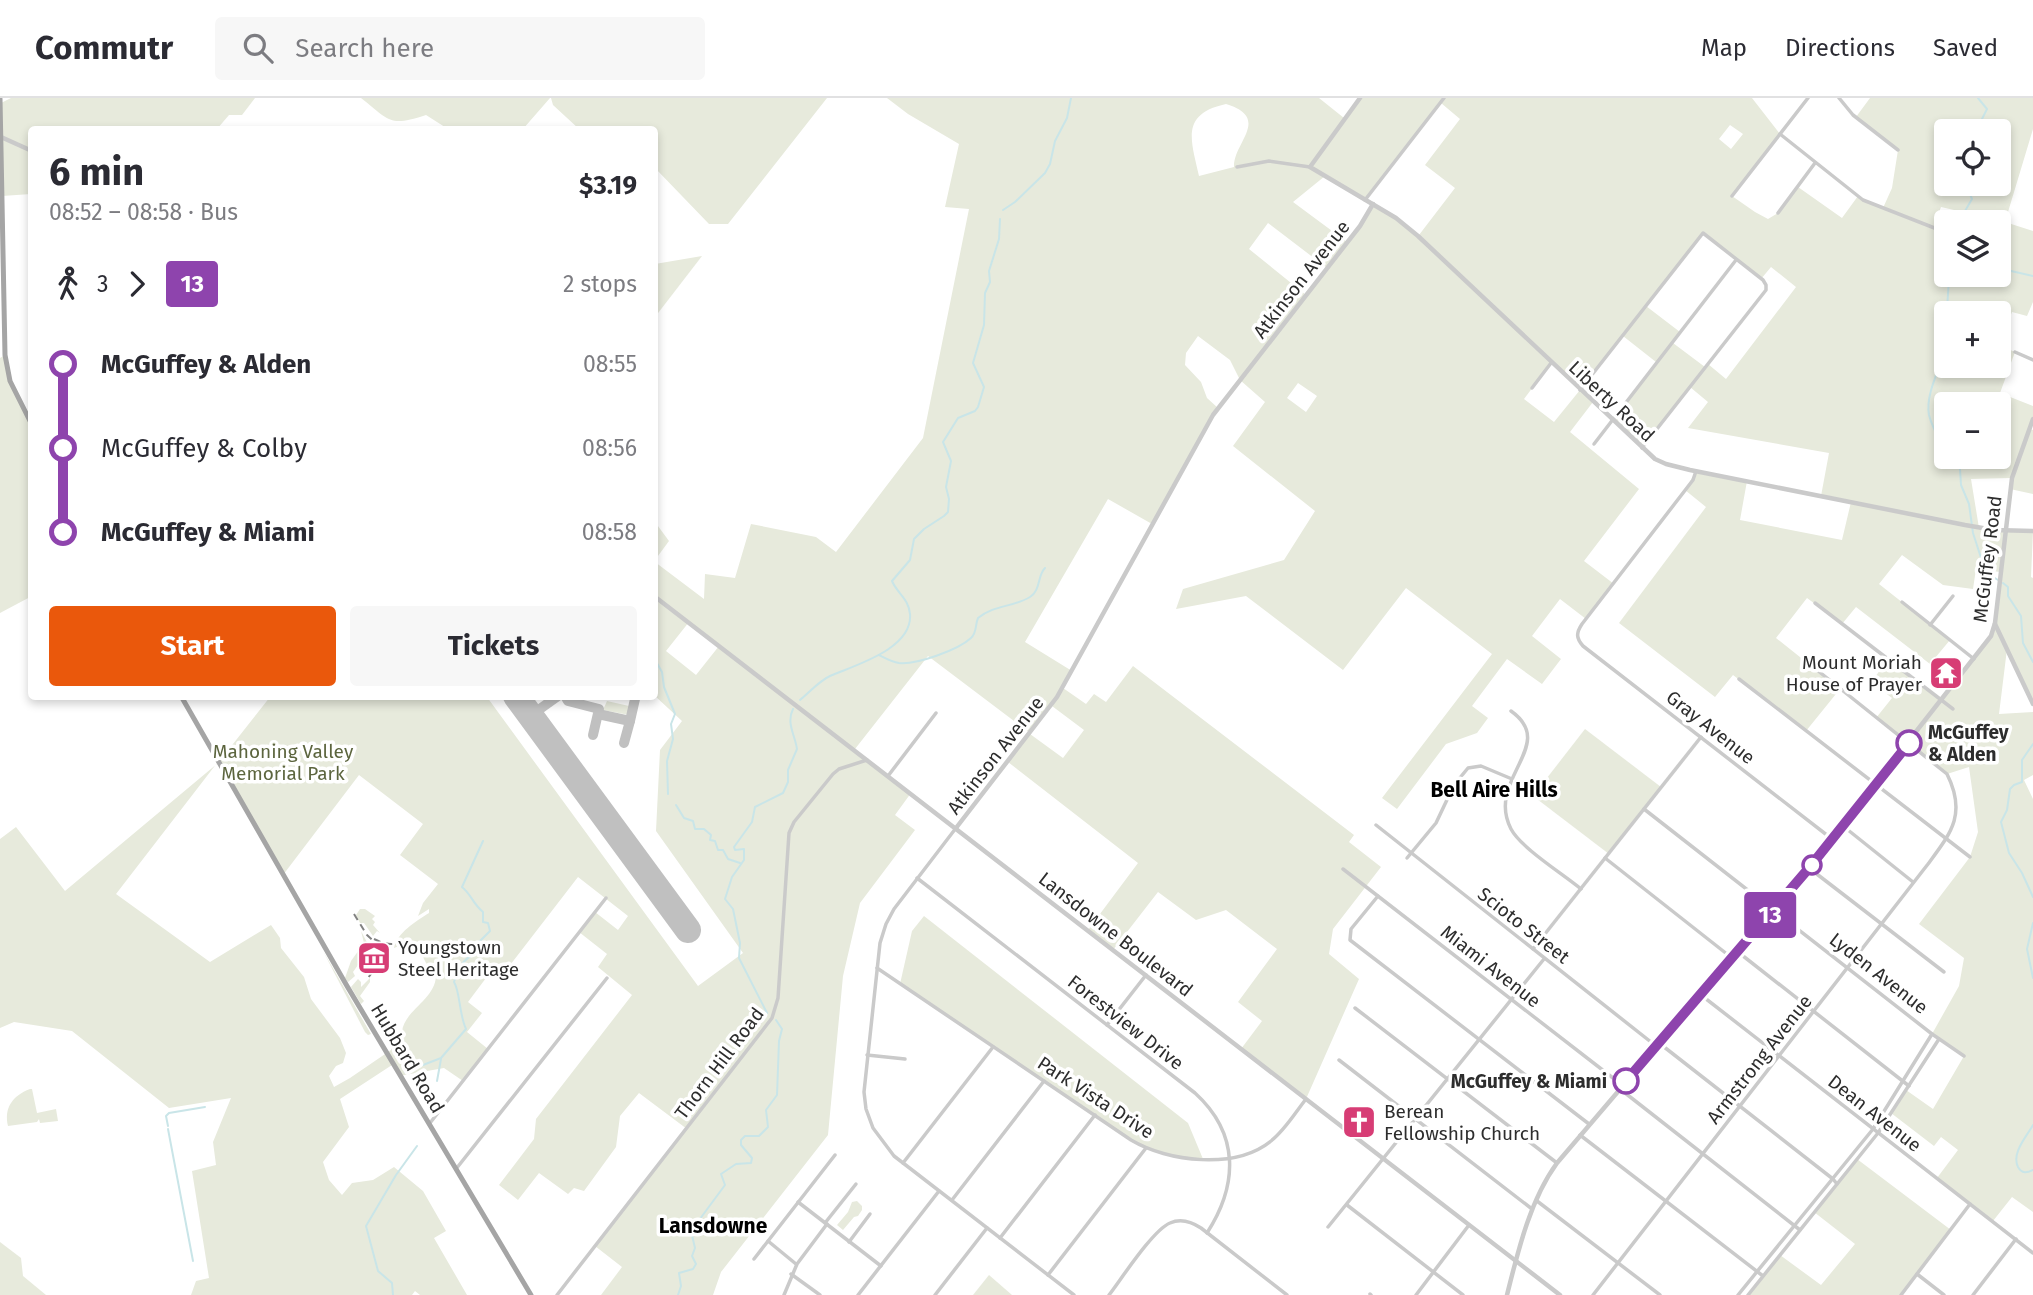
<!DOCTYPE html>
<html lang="en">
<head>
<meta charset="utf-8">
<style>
  body { margin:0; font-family:"Fira Sans",sans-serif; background:#f7f7f7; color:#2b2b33; height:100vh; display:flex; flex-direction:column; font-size:26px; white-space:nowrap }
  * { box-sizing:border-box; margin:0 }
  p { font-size:23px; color:#7c7c81 }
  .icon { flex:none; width:38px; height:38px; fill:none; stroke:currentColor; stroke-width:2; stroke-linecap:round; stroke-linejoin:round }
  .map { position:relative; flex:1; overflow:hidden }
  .details { position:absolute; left:28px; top:28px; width:630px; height:574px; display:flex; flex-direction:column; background:#fff; border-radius:7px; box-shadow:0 4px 10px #0003 }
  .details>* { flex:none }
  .badge { padding:0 14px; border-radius:5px; font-size:24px; line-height:46px }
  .fabs { position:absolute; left:1934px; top:21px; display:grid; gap:14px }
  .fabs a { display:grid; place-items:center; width:77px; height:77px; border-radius:7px; background:#fff; box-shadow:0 4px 10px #0003; font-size:35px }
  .map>.badge { position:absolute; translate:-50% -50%; box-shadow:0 0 0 4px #fff }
  .legs { display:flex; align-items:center; gap:10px; height:77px; padding:0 21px; font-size:23px }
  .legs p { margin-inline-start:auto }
  .head { display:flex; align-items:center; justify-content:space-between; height:119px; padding:0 21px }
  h1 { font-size:38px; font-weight:700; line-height:52px }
  .button { display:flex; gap:14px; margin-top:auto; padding:14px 21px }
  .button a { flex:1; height:80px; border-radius:7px; background:#ea580c; color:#fff; font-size:28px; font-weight:700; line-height:80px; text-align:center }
  .button a+a { background:#f7f7f7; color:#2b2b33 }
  ul { padding:0 21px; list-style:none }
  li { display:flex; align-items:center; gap:24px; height:84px; font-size:26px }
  li i { display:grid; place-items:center; width:10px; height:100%; margin:0 9px; background:currentColor }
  li i::after { content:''; width:18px; height:18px; margin:-9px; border:5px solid; border-radius:50%; background:#fff }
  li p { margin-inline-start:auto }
  li:first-child i { background:linear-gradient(#0000 50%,currentColor 0) }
  li:last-child i { background:linear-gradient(currentColor 50%,#0000 0) }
  header { display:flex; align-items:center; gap:42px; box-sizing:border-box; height:98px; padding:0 35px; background:#fff; border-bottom:2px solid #e1e1e2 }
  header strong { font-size:33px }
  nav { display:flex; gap:38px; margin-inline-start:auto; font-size:24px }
  .search { width:490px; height:63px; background:#f7f7f7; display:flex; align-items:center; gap:18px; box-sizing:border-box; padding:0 24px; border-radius:7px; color:#7c7c81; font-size:26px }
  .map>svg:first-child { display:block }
</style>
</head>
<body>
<header>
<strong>Commutr</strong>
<div class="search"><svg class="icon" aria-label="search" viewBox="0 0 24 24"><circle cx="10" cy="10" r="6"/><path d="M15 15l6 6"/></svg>Search here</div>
<nav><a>Map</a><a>Directions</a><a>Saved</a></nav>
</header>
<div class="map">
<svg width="2033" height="1197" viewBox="0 0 2033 1197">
  <rect width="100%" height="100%" fill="#fff"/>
  <g fill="#e7eadc" fill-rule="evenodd">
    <polygon points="11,0 255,0 242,17 229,17 217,31 32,32 31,96 2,98 1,5"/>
    <path d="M361 0H550L523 31H448L426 17C389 29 390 23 361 0Z"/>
    <polygon points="551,0 827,0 728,126 709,126 655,70 654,32 579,31 553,7"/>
    <path d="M887 0H1319L1344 20 1360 0H1752L1780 36 1732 98 1755 114 1768 121 1778 115 1798 89 1842 120 1858 98 1883 110 1892 90 1898 52 1856 19 1870 0H2033V31L2005 124 2033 133V204L2027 218 2012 214 1999 247 2015 254 2000 295 2033 308V321L2030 331 2033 332V396L2010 391 2011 380 1971 381 1979 430 2033 433 2031 479 2033 480V606L2007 551 1999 616 2033 614V677L2024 682 2033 701V1114L2012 1099 1993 1123 1937 1080 1958 1052 1941 1039 1934 1048 1891 1015 1906 992 1933 1011 1964 958 1932 936 1959 888 1964 860 1919 826 1970 759 1978 734 1969 669 1947 676 1876 620 1892 600 1871 584 1888 562 1941 603 1986 545 1995 525 2000 474 1976 471 1973 491 1943 487 1902 457 1879 486 1950 542 1930 566 1856 509 1842 526 1807 500 1776 540 1840 591 1806 633 1733 577 1715 599 1619 525 1706 409 1685 392 1696 373 1747 383 1740 422 1842 442 1851 404 1821 398 1829 355 1688 330 1708 304 1690 289 1642 350 1612 322 1656 264 1623 238 1581 292 1593 304 1570 334 1639 391 1584 463 1614 486 1586 521 1560 501 1532 538 1561 561 1542 586 1507 561 1472 608 1488 620 1477 635 1446 646 1397 711 1382 700 1492 556 1406 490 1343 572 1246 498 1176 511 1183 491 1284 462 1315 413 1233 348 1265 304 1240 282 1230 262 1198 238 1186 255 1185 267 1201 284 1207 300 1218 310 1152 426 1108 401 1025 544 1072 573 1063 590 1086 606 1094 596 1106 604 1133 568 1354 737 1349 744 1381 769 1333 831 1329 856 1359 881 1306 1001 1241 951 1262 923 1238 904 1277 851 1226 812 1196 822 1158 794 1113 852 1088 832 1138 765 1008 664 1030 635 928 558 855 651 911 695 895 717 915 732 860 805 843 878 828 1037 721 1174 713 1197H601L622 1169 595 1148 687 1031 639 995 620 1018 616 1049 584 1093 574 1090 568 1096 539 1075 518 1102 499 1087 534 1041 536 1021 632 897 598 869 607 856 579 834 595 814 618 832 628 818 578 779 500 880H486L468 904 482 915 467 934 488 951 463 983 444 970 399 978 392 967 340 1001 349 1029 323 1064 329 1082 342 1097 352 1085 373 1082 394 1069 423 1093 446 1133 434 1140 467 1197H420L415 1193 412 1197H191L196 1183 209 1180 192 1073 216 1067 213 1044 231 1000 169 1010 72 933 14 924 0 930V741L16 729 65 793 218 665 270 599H487L698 888 743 855 656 733 660 652 682 623 655 598V464L704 501 705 476 735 480 751 426 816 439 836 454 923 340 969 111 945 109 959 46 908 16ZM1441 5 1460 21 1425 67 1455 90 1419 137 1373 106 1347 144 1293 104 1325 78 1365 102ZM1226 6C1272 20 1233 45 1234 69L1199 78C1191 42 1180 16 1226 6ZM1730 27 1743 36 1731 51 1719 41ZM1946 33H1998V86H1946ZM1941 109 1954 112 1950 124H1998V177H1946V136L1943 139 1934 129ZM1268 125 1327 170 1306 197 1249 151ZM1703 136 1761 181 1771 169 1796 189 1726 281 1708 266 1705 269 1673 245 1680 234 1646 208ZM1946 215H1998V268H1946ZM1551 265 1580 292 1554 324 1524 301ZM1298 285 1317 298 1306 314 1287 300ZM1946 306H1998V359H1946ZM689 524 719 548 696 577 666 553ZM1052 608 1084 632 1063 660 1030 636ZM217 665 283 777 359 677 423 726 400 757 438 786 423 805 418 818 429 811V815C416 823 397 835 394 850L409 844 421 855 430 873 436 878C435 902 404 912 402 934L394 941 391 952 350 980 334 989 329 978 336 968 343 965 346 955 340 940 311 901 304 879 281 850 280 840 271 827 210 864 116 796Z"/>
    <polygon points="702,158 655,219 655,166"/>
    <polygon points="5,257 7,271 31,327 32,498 0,515 0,260"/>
    <polygon points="655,424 669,443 655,462"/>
    <polygon points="607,603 629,608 631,610 629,617 603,612"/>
    <polygon points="1585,631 1661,689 1609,756 1533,698"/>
    <polygon points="360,811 365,811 375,818 372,821 375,824 373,827 380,835 377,833 373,838 364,825 360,825 356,817"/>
    <polygon points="924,818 1188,1025 1203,1061 1174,1059 1140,1047 900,886 912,833"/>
    <polygon points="361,833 370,850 353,874 355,878 348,884 345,880 351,863 364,845"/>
    <polygon points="323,853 371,936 368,937 365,934"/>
    <polygon points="370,880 370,884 360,898 364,903 361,906 351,889 358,881 361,884 361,889"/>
    <path d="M30 991H32L37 1015 56 1011 58 1023 40 1025 39 1021 37 1024 8 1028C4 1010 12 998 30 991Z"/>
    <polygon points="1857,1061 1951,1132 1901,1197 1748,1197 1780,1157 1821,1187 1855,1146 1814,1114"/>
    <polygon points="857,1103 862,1108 862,1112 858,1118 854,1119 843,1132 837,1127 848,1114 852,1104"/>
    <polygon points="0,1144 21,1160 23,1178 46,1197 0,1197"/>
    <polygon points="989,1177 1012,1197 973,1197"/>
  </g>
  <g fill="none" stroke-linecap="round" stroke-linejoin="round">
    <g stroke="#c9e5e8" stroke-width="2">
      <polyline points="1978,0 1987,11 1980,25 1979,33"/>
      <polyline points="1003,112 1015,104 1045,75 1050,66 1055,43 1067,20 1071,0"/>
      <polyline points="1962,124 1965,113 1972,101 1969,94 1970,86"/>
      <polyline points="1998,170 2033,178"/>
      <path d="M1948 215C1946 202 1950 190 1948 177"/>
      <path d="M1946 251C1940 271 1925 296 1929 317 1932 330 1940 342 1946 353"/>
      <polyline points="1949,359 1960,371 1961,387 1969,406 1973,435 1983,466 1990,477 1998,482"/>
      <polyline points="2003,485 2008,489 2008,498 2021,518 2023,545 2033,564"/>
      <path d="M879 557C885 560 892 564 899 565 916 567 958 552 971 540 977 535 975 527 978 520 993 507 1014 509 1030 499 1041 492 1037 478 1045 470"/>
      <polyline points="654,560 662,574 664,589 675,616 671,626 673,641 667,663 668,696"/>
      <path d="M800 602C810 594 819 583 830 578 855 567 913 551 910 516 909 501 897 495 892 483L910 462 914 441 924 431 944 418 948 414 949 401 946 389 951 363 943 344 958 320 975 313 978 309 984 289 973 265 984 227 985 195 990 184 989 173 999 141 1000 121"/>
      <polyline points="2033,646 2022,662 2022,684 2014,687 2010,691 2007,712 2001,724 2009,755 2022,775 2033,799"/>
      <polyline points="676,707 684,720 693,723 695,731 704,731 711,737 710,742 715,743 718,752 723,752 728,761 740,765"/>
      <polyline points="2033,825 2027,851 2033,880"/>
      <path d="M767 915 739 860 740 845 733 811 725 801 732 779 744 762V751L735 752 734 749 752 724 755 709 783 695 788 684V672L797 651C795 637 786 625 793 611"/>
      <path d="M405 974 441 960 466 931C459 916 460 893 454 884 458 872 462 861 475 856L479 844 490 833 488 825 483 824V814C473 806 471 796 462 789L483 743"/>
      <polyline points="437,983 441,961"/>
      <path d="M2033 1027C2027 1038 2011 1055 2018 1069 2022 1076 2027 1075 2033 1072"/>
      <polyline points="168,1028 166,1018 169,1015 205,1009"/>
      <polyline points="168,1031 193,1163"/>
      <polyline points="393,1197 392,1185 378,1173 366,1128 396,1077 417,1048"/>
      <polyline points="678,1197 681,1188 679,1175 693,1171 696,1166 692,1158 695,1150 691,1133 725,1087 721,1076 736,1066 751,1065 752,1060 741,1047 741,1042 745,1038 759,1038 768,1029 766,1012 777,997 779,943 782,931 776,922"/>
    </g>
    <g stroke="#c0c0c0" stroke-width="10">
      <polyline points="565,598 568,603 599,611 593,637"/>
      <polyline points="598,616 630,623 624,645"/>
      <polyline points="530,618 558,598"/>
      <polyline points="630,623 635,601"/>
    </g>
    <polyline stroke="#c0c0c0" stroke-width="26" points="516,598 688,832"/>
    <g stroke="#cacaca" stroke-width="3.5">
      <polyline points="1839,0 1853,17 1898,52"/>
      <polyline points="1780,36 1863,102 1937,131 1943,140"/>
      <polyline points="1237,69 1269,63 1310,69"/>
      <polyline points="1732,98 1808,0"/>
      <polyline points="1365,102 1444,0"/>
      <polyline points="1778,115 1815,65"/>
      <polyline points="2015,254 2033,262"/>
      <polyline points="1532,290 1551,265"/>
      <polyline points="1580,292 1703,135 1763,182 1766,187 1766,192 1642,350"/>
      <polyline points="1594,346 1736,162"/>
      <path d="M1696 373 1693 382 1582 526C1576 535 1576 540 1583 548L1832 741"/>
      <polyline points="1902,504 1974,561"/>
      <polyline points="1815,505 1953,611"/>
      <polyline points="1930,527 1953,498"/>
      <polyline points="1739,581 1970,759"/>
      <path d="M1511 613C1559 647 1485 681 1511 731 1521 750 1563 776 1581 791"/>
      <polyline points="888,678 936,615"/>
      <polyline points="1644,711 1932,936 1964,958"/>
      <polyline points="1376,727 1656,948"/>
      <polyline points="1843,728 1913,784"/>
      <polyline points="956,730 894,811 886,826 880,845 864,994 866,1011 873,1030 894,1058 1074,1197"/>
      <polyline points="1407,760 1436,725 1454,687 1468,670 1481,668 1512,681"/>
      <polyline points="1605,760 1732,860"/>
      <polyline points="1809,770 1944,874"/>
      <polyline points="1343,771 1622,987"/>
      <path d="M917 780 1195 995C1240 1036 1238 1087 1207 1135"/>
      <polyline points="1378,798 1351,831 1350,842 1589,1026"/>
      <polyline points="1533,851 1701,639"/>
      <polyline points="1738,854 1909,988"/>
      <path d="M877 870 1131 1042C1168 1064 1235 1072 1271 1043 1285 1032 1295 1015 1306 1001"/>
      <polyline points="1701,897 2033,1155"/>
      <polyline points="1355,910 1557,1065"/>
      <polyline points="1107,927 1146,877"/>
      <polyline points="1659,945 1833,1081 1837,1086"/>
      <polyline points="867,957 905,961"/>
      <polyline points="1339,962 1532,1111"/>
      <polyline points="1620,991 1800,1132"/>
      <polyline points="430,1025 606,800"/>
      <polyline points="1580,1037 1763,1178"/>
      <polyline points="903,1065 993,949"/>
      <polyline points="456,1071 607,880"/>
      <polyline points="952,1102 1044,983"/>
      <polyline points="1537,1103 1660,1197"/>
      <polyline points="798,1104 881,1168"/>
      <polyline points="1347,1107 1463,1197"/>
      <polyline points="825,1125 856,1086"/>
      <polyline points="1328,1129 1544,861"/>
      <polyline points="1000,1140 1095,1017"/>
      <polyline points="768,1143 796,1166"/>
      <polyline points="849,1144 870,1116"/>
      <polyline points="754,1161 835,1057"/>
      <polyline points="791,1176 820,1197"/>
      <polyline points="1917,1176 1944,1197"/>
      <polyline points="1048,1177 1146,1050"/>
      <polyline points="1370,1196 1371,1197"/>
      <polyline points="557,1197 772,920 778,900 789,735 794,724 833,676 839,671 867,662"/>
      <polyline points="784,1197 797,1166 827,1126"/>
      <polyline points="858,1197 939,1093"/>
      <polyline points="935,1197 987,1130"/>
      <path d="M1109 1197C1122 1180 1153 1132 1170 1125 1181 1120 1192 1124 1201 1130L1287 1197"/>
      <polyline points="1416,1197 1469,1127"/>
      <path d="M1593 1197 1928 766C1951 735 1967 716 1947 676L1812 568"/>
      <polyline points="1738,1197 1873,1031 1932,936"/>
      <polyline points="1748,1197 1878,1035 1939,941"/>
      <polyline points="1901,1197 1970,1106"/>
      <polyline points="1973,1197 2016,1141"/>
    </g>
    <g stroke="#cacaca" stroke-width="4.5">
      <polyline points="1360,0 1310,69 1396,120 1418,138 1655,361 1666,366 1690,372 1965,427 1994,432 2033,433"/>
      <polyline points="1,39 32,53"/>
      <polyline points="654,498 1560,1197"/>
      <polyline points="1995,526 2033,606"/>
      <polyline points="956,730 1057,599 1213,317 1360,128 1373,106"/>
      <path d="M1507 1197C1518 1153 1530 1102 1557 1065L1809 770 1991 538 1995 525 2012 380 2033 321"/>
    </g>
    <g stroke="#a5a5a5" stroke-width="5">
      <polyline points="0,1 5,257 10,283 32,327"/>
      <polyline points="181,598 347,888 531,1197"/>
    </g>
    <g stroke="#828282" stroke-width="2" stroke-dasharray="7 5" stroke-linecap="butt">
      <polyline points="354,816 367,837 384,853 384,858 368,880"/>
      <path d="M374 841C386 847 397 849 407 839"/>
    </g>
  </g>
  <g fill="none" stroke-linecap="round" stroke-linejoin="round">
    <g stroke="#fff" stroke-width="16">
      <polyline id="line-1" points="1626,983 1809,770 1909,645"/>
    </g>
    <use href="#line-1" stroke="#8e44ad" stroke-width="10"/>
  </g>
  <defs>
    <g id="temple-square" transform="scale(1.75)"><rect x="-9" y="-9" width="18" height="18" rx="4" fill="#d73d75" stroke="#fff"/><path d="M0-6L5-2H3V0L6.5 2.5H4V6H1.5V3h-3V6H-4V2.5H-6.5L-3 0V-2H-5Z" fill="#fff"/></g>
    <g id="museum-square" transform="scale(1.75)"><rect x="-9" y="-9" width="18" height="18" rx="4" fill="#d73d75" stroke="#fff"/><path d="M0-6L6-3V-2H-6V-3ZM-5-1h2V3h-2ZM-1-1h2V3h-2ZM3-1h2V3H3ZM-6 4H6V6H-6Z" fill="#fff"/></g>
    <g id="church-square" transform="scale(1.75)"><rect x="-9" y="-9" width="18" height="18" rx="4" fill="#d73d75" stroke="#fff"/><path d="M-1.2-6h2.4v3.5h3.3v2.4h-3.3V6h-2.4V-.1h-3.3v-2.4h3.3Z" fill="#fff"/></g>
  </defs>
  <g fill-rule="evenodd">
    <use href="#temple-square" x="1946" y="575"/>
    <use href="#museum-square" x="374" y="860"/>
    <use href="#church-square" x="1359" y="1024"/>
  </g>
  <g fill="#fff" stroke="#8e44ad" stroke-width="3.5">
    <circle cx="1909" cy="645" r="12"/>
    <circle cx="1812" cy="767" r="9"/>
    <circle cx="1626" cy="983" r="12"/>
  </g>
  <g text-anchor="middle" stroke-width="7" stroke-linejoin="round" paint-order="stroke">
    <g font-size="19" fill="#2d2d2d" stroke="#fff">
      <text transform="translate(1301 181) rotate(-52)" y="7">Atkinson Avenue</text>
      <text transform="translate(1612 303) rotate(43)" y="7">Liberty Road</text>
      <text transform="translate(1987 461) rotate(-83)" y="7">McGuffey Road</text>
      <text transform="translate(1711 629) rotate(38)" y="7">Gray Avenue</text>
      <text transform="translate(995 657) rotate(-52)" y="7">Atkinson Avenue</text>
      <text transform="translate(1524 827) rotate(38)" y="7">Scioto Street</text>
      <text transform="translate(1116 836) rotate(38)" y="7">Lansdowne Boulevard</text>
      <text transform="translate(1491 868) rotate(38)" y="7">Miami Avenue</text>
      <text transform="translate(1879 875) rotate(38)" y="7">Lyden Avenue</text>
      <text transform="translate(1126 924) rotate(38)" y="7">Forestview Drive</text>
      <text transform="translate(408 960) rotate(59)" y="7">Hubbard Road</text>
      <text transform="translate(1759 961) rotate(-52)" y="7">Armstrong Avenue</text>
      <text transform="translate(719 965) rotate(-53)" y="7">Thorn Hill Road</text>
      <text transform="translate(1096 999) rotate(33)" y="7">Park Vista Drive</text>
      <text transform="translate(1875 1015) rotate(38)" y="7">Dean Avenue</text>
    </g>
    <g font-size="19" fill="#2d2d2d" stroke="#fff" text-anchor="start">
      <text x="1922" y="571" text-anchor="end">Mount Moriah<tspan x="1922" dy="22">House of Prayer</tspan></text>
      <text x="398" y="856">Youngstown<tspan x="398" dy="22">Steel Heritage</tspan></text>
      <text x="1384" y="1020">Berean<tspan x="1384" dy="22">Fellowship Church</tspan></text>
    </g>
    <g font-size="19" font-weight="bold" fill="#2d2d2d" stroke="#fff" text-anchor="start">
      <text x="1928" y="641">McGuffey<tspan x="1928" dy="22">&amp; Alden</tspan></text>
      <text x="1607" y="990" text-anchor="end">McGuffey &amp; Miami</text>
    </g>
    <g font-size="19" fill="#5c653e" stroke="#fff">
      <text x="283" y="660">Mahoning Valley<tspan x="283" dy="22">Memorial Park</tspan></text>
    </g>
    <g font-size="21" font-weight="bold" fill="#000" stroke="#fff">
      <text x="1494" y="699">Bell Aire Hills</text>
      <text x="713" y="1135">Lansdowne</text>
    </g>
  </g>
</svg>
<div class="fabs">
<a><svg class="icon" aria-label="locate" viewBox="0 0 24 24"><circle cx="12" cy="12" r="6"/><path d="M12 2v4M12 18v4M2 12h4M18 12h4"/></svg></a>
<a><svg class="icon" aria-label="layers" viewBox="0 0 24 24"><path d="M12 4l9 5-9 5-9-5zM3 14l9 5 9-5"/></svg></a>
<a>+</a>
<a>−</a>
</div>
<b class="badge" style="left:1770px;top:817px;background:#8e44ad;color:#fff">13</b>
<section class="details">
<div class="head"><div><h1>6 min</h1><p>08:52 – 08:58 · Bus</p></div><b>$3.19</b></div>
<div class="legs"><svg class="icon" aria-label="walk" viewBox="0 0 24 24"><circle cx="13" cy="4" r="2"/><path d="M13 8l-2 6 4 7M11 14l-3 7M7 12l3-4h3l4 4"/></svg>3<svg class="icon" aria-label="forward" viewBox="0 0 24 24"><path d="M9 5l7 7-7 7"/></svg><b class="badge" style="background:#8e44ad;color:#fff">13</b><p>2 stops</p></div>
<ul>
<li><i style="color:#8e44ad"></i><b>McGuffey &amp; Alden</b><p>08:55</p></li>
<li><i style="color:#8e44ad"></i><span>McGuffey &amp; Colby</span><p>08:56</p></li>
<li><i style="color:#8e44ad"></i><b>McGuffey &amp; Miami</b><p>08:58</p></li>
</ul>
<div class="button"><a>Start</a><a>Tickets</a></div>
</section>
</div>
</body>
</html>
